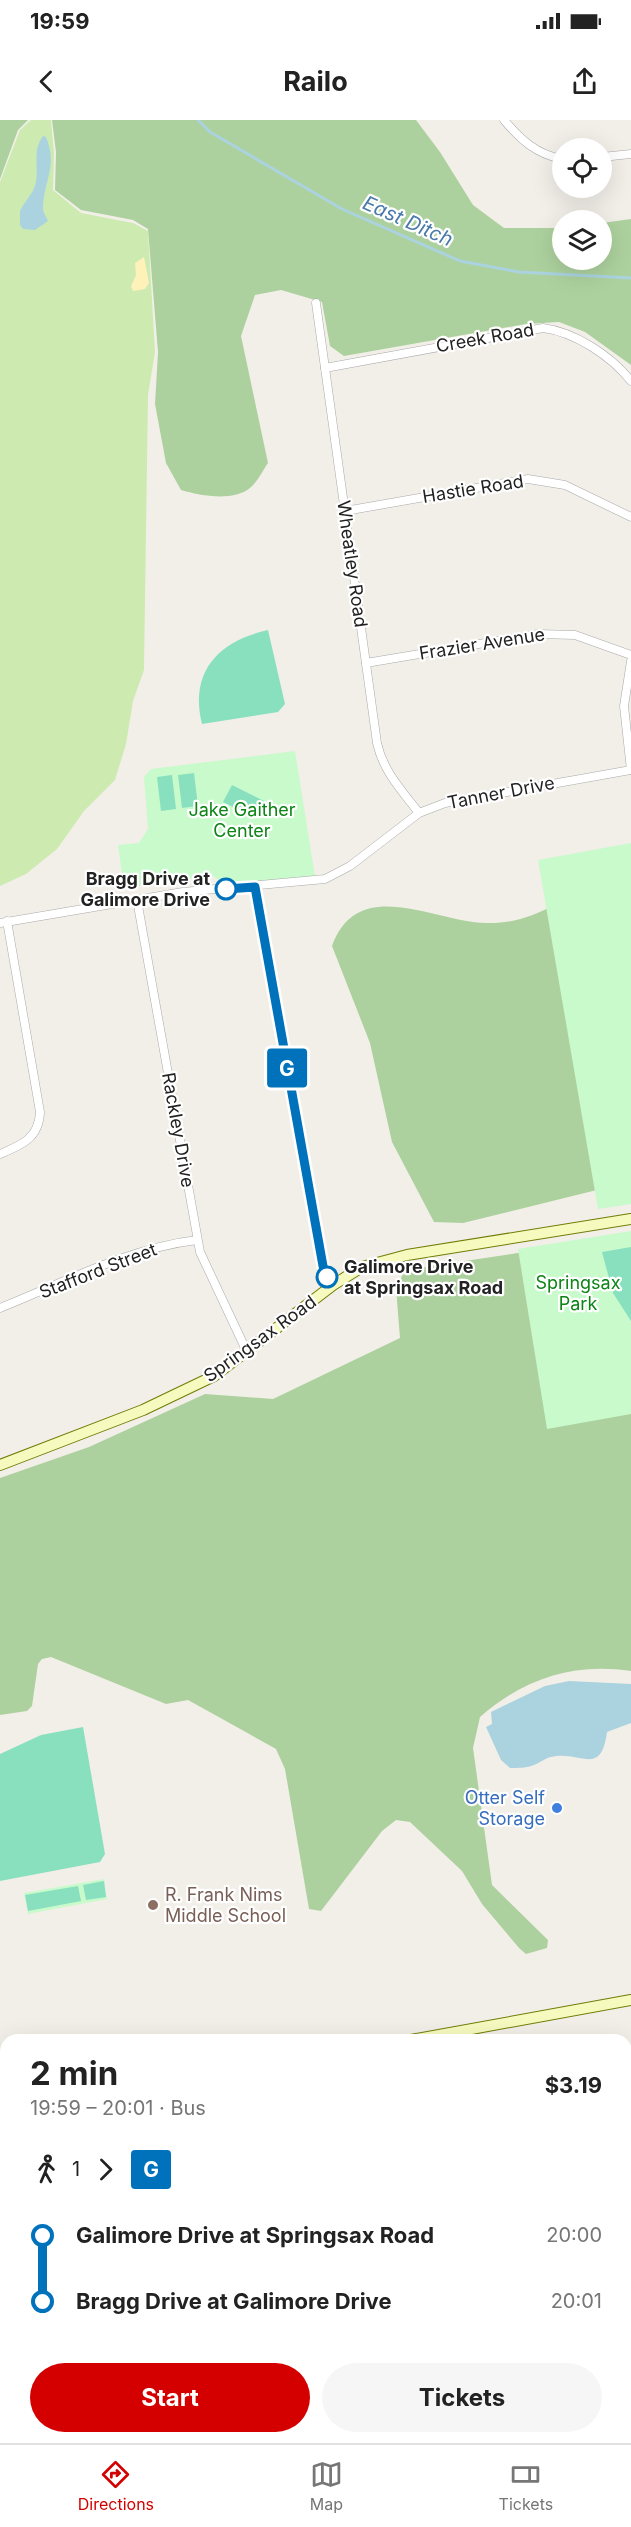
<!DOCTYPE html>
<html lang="en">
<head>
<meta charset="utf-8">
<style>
  body { margin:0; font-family:Inter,sans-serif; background:#f6f6f6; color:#222; height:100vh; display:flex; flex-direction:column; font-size:22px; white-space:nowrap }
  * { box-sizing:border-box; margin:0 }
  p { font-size:20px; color:#767676 }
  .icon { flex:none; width:33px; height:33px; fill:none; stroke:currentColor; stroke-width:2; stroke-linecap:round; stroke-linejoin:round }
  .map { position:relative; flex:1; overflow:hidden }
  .drawer { position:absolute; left:0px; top:1914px; width:632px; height:410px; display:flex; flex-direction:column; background:#fff; border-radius:18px 18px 0 0; box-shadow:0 6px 24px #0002 }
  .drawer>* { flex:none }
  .badge { padding:0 12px; border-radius:4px; font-size:21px; line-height:39px }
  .tools { position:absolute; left:552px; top:18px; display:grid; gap:12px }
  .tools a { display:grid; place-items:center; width:60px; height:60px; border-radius:50%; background:#fff; box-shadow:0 6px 24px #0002; font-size:30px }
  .map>.badge { position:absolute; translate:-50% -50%; box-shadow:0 0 0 3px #fff }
  .legs { display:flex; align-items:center; gap:9px; height:66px; padding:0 30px; font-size:20px }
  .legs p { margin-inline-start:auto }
  .headline { display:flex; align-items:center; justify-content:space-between; height:102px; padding:0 30px }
  h1 { font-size:33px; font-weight:700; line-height:45px }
  .primary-button { display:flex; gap:12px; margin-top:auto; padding:12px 30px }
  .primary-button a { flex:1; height:69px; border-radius:36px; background:#d40000; color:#fff; font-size:24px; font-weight:700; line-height:69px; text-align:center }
  .primary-button a+a { background:#f6f6f6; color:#222 }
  ul { padding:0 30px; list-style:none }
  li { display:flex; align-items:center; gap:21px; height:66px; font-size:22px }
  li i { display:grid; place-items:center; width:9px; height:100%; margin:0 8px; background:currentColor }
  li i::after { content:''; width:15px; height:15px; margin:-8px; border:4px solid; border-radius:50%; background:#fff }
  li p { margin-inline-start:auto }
  li:first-child i { background:linear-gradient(#0000 50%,currentColor 0) }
  li:last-child i { background:linear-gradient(currentColor 50%,#0000 0) }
  .status { display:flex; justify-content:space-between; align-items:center; height:42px; padding:0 30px; background:#fff; direction:ltr }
  .status svg { height:16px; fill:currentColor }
  header { display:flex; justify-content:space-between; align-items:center; height:78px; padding:0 30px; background:#fff; font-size:27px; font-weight:700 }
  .menu { display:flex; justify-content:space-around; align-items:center; height:84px; border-top:2px solid #e0e0e0; background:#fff; font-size:16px; color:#767676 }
  .menu a { display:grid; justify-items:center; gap:3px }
  .menu .current { color:#d40000 }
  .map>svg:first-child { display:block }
</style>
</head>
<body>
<div class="status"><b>19:59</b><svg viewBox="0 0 49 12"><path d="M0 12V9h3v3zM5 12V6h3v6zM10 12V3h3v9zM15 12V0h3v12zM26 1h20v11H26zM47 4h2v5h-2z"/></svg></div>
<header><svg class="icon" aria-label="back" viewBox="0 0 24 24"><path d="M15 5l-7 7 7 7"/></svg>Railo<svg class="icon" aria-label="share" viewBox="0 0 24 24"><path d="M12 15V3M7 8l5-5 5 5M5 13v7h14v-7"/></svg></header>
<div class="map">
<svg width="631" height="2323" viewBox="0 0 631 2323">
  <rect width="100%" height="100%" fill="#f2efe9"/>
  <polygon fill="#cdebb0" points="31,0 51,0 54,33 53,70 81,93 133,103 148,111 155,232 148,275 144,550 133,581 126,624 115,660 84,691 57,729 26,754 0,766 0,62 20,10"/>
  <g fill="#add19e">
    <polygon points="0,0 28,0 18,10 0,59"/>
    <path d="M52 0H416L440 32 473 85 504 108H562V140H602V103L631 99V245L585 212 559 202 526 204 344 236 330 226 322 182 281 170 255 175 241 216 268 343C263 350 258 361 251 367 235 382 201 376 181 370L166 343 155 284 158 232 148 109 133 100 81 90 55 70 56 32Z"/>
    <path d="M556 784 617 1065 463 1103 434 1102 392 1022 370 923 332 826C358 754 434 802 486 803 512 804 534 796 556 784Z"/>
    <path d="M564 1126 631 1289V1551C572 1542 524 1559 480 1597L473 1628 492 1765 548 1820 547 1828 526 1834 519 1828 482 1784 462 1751 410 1702 396 1700 382 1711 321 1791 309 1789 285 1649 276 1629 188 1580 166 1584 51 1537 42 1539 38 1544 32 1586 27 1591 0 1595V1358L89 1327 205 1274 273 1279 400 1218 396 1168 405 1150Z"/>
  </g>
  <polygon fill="#fff1ba" points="144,137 149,163 145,169 133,171 131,166 136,155 135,143"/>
  <g fill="#c8facc">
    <path d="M295 631 315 756 292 761 222 763 211 754C183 763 153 763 124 768L118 725 139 723 148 709 144 657 151 649Z"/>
    <polygon points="631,723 631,1084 598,1089 538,740"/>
    <polygon points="631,1111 631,1294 547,1309 518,1129"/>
    <polygon points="104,1759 107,1779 28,1794 24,1773"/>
  </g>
  <g fill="#88e0be">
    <path d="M268 510 285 584 278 592 202 604C189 552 218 521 268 510Z"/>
    <polygon points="194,653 198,686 182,688 178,655"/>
    <polygon points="172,655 176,689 161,691 157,657"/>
    <polygon points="232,665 264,681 255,698 223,682"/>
    <polygon points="631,1127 631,1201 613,1173 602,1132"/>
    <polygon points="83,1607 105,1734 100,1742 0,1761 0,1634 41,1615"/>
    <polygon points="104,1761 106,1777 86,1780 83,1765"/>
    <polygon points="78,1766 81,1781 28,1791 25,1775"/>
  </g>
  <g fill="#aad3df">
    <path d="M43 16 46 17C58 46 44 60 43 88 43 93 46 96 48 101L35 110 23 109 20 105V91C25 80 33 75 36 62 39 47 32 30 43 16Z"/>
    <path d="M569 1561 631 1564V1603L607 1612C601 1658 580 1630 551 1637 545 1638 540 1643 534 1645 527 1648 518 1648 510 1648L501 1640 486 1607 492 1604 491 1592 545 1566Z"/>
  </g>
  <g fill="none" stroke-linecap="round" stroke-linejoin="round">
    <polyline stroke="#aad3df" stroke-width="3" points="198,0 210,12 342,89 460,141 519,152 631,158"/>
    <g stroke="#a9a9a9" stroke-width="9">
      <g id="street">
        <path d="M504 0C521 20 536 34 562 39"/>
        <polyline points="602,37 631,34"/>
        <path d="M316 183 377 623C383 651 402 671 419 693"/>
        <path d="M325 248 543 208C575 212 611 236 631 261"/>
        <polyline points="345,391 528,359 565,365 631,397"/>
        <polyline points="366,543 538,514 575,515 631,535"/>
        <polyline points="631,650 624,586 631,541"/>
        <polyline points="255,767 323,1146 333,1165"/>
        <polyline points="137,780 200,1132 247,1232"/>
        <polyline points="0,803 183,772 325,759 350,746 419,693 445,683 631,650"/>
        <path d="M0 1034C22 1025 39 1018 40 992L7 801"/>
        <path d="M0 1188C63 1163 129 1128 197 1120"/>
        <polyline points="0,2231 6,2266"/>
        <polyline points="15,2318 16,2323"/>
        <polyline points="166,2318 167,2323"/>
      </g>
    </g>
    <g stroke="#707d05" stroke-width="12">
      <g id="secondary">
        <polyline points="0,1345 143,1290 214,1256 333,1165 362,1147 407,1135 631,1099"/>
        <polyline points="411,1920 631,1880"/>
        <polyline points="0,1995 6,1994"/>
        <polyline points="292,2318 293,2323"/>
      </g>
    </g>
    <use href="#street" stroke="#fff" stroke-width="8"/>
    <use href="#secondary" stroke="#f7fabf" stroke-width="10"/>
  </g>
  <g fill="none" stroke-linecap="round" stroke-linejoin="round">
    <g stroke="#fff" stroke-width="14">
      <polyline id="line-1" points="226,769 255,767 323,1146 327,1157"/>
    </g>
    <use href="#line-1" stroke="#0072bc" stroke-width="9"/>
  </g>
  <g fill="#fff" stroke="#0072bc" stroke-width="3">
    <circle cx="226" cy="769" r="10"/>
    <circle cx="327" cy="1157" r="10"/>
  </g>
  <circle fill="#3f7fe0" stroke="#fff" stroke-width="2" cx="557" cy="1688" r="6"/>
  <circle fill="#8d6e63" stroke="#fff" stroke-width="2" cx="153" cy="1785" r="6"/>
  <g text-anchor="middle" stroke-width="4.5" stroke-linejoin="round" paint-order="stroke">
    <g font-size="18" fill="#222" stroke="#fff">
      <text transform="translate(485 218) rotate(-10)" y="6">Creek Road</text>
      <text transform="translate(473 369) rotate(-9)" y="6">Hastie Road</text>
      <text transform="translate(352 444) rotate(82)" y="6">Wheatley Road</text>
      <text transform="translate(482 524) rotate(-9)" y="6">Frazier Avenue</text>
      <text transform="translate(501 673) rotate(-11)" y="6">Tanner Drive</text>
      <text transform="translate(178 1010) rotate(80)" y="6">Rackley Drive</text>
      <text transform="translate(98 1151) rotate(-21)" y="6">Stafford Street</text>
      <text transform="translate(260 1219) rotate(-36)" y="6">Springsax Road</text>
    </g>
    <g font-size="18" fill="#0c8416" stroke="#fff">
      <text x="242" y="696">Jake Gaither<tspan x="242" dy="21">Center</tspan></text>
      <text x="578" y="1169">Springsax<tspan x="578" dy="21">Park</tspan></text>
    </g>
    <g font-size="18" font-weight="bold" fill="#222" stroke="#fff" text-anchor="end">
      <text x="210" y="765">Bragg Drive at<tspan x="210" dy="21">Galimore Drive</tspan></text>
      <text x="344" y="1153" text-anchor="start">Galimore Drive<tspan x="344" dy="21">at Springsax Road</tspan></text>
    </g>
    <g font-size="18" fill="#366cbe" stroke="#fff" text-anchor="end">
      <text x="545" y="1684">Otter Self<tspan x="545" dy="21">Storage</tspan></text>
    </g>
    <g font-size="18" fill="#785e54" stroke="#fff" text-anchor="start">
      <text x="165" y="1781">R. Frank Nims<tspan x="165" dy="21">Middle School</tspan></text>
    </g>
    <g font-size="20" font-style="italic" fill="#4a7aab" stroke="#fff">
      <text transform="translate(408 101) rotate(24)" y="7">East Ditch</text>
    </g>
  </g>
</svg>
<div class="tools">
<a><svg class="icon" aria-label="locate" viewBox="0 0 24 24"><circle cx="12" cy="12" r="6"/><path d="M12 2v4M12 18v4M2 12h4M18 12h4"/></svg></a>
<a><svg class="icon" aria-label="layers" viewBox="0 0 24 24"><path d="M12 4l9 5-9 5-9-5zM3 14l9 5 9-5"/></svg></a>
</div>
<b class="badge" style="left:287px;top:948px;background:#0072bc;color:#fff">G</b>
<section class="drawer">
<div class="headline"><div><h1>2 min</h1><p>19:59 – 20:01 · Bus</p></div><b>$3.19</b></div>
<div class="legs"><svg class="icon" aria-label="walk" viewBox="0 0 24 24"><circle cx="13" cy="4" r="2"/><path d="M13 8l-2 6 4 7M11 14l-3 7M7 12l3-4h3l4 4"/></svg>1<svg class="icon" aria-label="forward" viewBox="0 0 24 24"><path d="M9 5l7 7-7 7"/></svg><b class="badge" style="background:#0072bc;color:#fff">G</b></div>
<ul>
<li><i style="color:#0072bc"></i><b>Galimore Drive at Springsax Road</b><p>20:00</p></li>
<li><i style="color:#0072bc"></i><b>Bragg Drive at Galimore Drive</b><p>20:01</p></li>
</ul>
<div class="primary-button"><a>Start</a><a>Tickets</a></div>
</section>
</div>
<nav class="menu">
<a class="current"><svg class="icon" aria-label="directions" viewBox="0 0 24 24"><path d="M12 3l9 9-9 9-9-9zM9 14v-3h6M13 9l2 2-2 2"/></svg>Directions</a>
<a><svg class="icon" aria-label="map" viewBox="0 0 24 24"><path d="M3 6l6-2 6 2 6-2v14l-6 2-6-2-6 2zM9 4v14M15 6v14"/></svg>Map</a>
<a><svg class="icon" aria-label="tickets" viewBox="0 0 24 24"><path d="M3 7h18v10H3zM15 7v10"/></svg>Tickets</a>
</nav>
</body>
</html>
